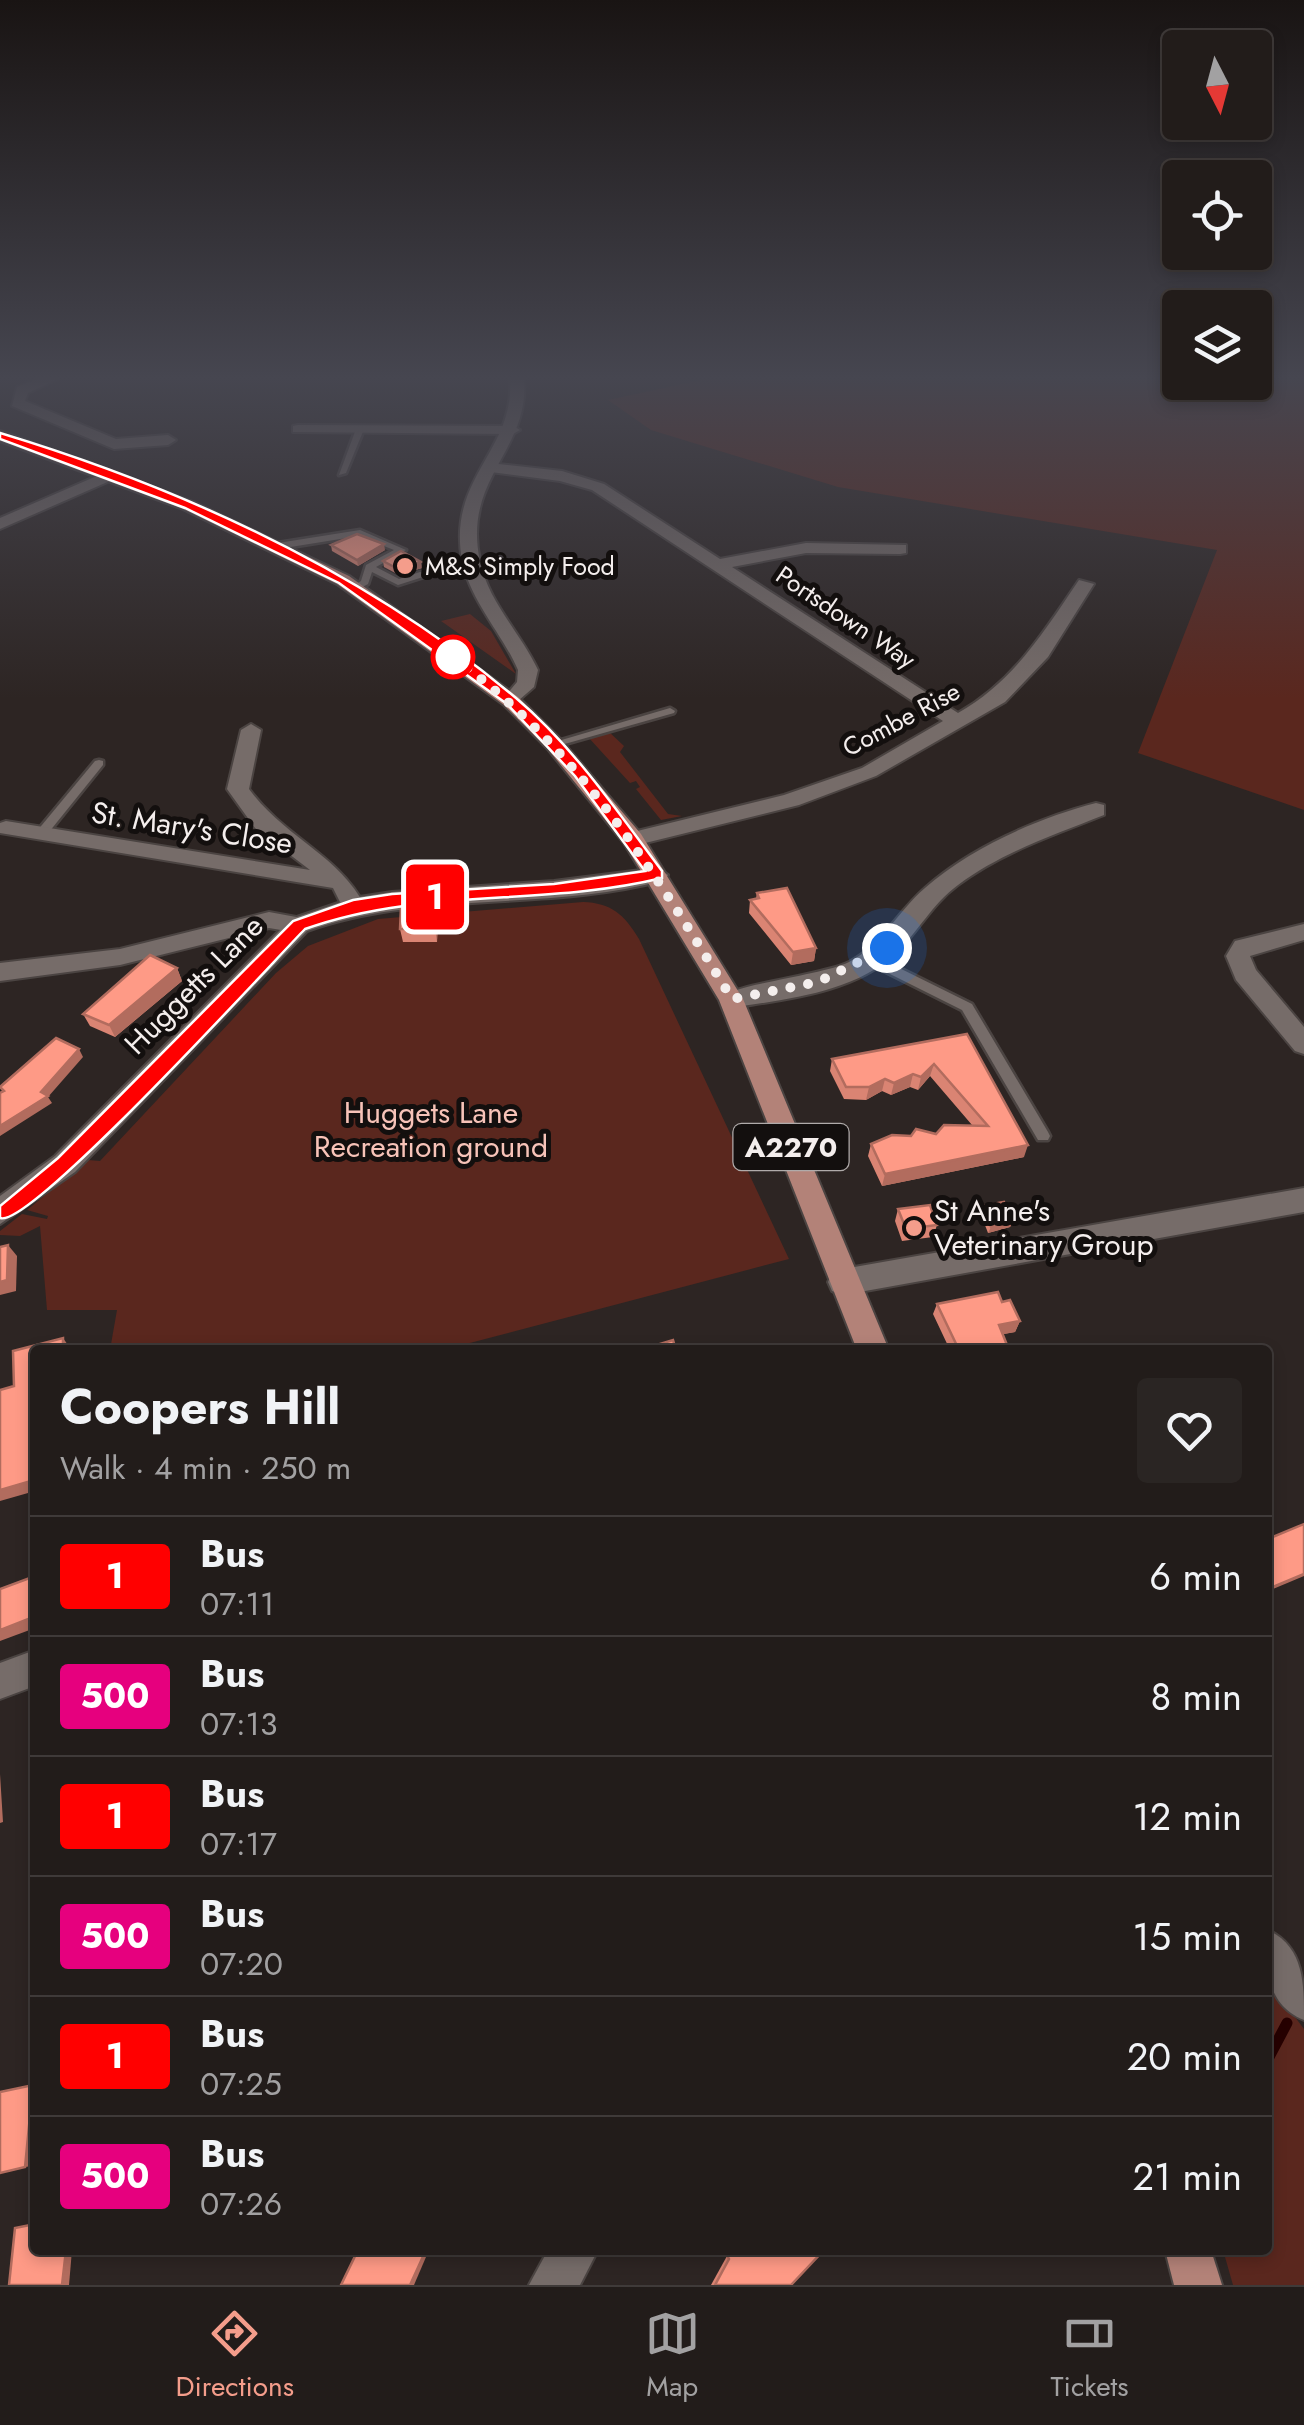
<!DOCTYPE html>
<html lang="en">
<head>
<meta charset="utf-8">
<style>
  body { margin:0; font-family:Jost,sans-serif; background:#2a2523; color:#f1f3f6; height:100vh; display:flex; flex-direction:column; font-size:38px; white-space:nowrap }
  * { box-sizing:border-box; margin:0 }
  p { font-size:32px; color:#a2a1a2 }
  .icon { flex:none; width:55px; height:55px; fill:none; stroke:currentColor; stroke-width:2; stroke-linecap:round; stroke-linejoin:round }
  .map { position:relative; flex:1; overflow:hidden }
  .side { position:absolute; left:30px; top:1345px; width:1242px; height:910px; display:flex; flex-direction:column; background:#221c1a; border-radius:10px; box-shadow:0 5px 15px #0003,0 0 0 2px #3f3a39 }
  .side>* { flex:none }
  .badge { padding:0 20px; border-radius:8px; font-size:35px; line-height:65px }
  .needle { width:65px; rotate:174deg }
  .tools { position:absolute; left:1162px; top:30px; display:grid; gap:20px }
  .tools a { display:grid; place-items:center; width:110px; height:110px; border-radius:10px; background:#221c1a; box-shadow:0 5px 15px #0003,0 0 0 2px #3f3a39; font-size:50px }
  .you { position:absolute; width:50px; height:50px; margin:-25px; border:8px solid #fff; border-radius:50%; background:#1a73e8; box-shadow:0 0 0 15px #1a73e833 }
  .map>.badge { position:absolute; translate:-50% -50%; box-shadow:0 0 0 5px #fff }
  .round { display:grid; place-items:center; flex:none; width:105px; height:105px; border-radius:10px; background:#2a2523 }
  .overview { display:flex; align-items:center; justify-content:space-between; height:170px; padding:0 30px }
  h1 { font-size:48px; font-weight:700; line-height:75px }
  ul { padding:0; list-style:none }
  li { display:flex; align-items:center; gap:30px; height:120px; padding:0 30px; border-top:2px solid #3f3a39 }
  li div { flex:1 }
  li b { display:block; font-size:38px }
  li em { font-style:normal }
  li .badge { min-width:110px; font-weight:700; text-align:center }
  .dock { display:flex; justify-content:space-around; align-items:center; height:140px; border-top:2px solid #3f3a39; background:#221c1a; font-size:28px; color:#a2a1a2 }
  .dock a { display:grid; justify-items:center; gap:5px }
  .dock .current { color:#f49d8b }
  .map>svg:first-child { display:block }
</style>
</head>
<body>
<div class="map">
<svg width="1304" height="2285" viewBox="0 0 1304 2285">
  <rect width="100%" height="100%" fill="#2d2523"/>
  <g fill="#5a271e">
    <polygon points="706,379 1304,379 1304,810 1138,753 1217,550 838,487 651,430 608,400"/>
    <polygon points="470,614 491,631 516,674 441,621"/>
    <polygon points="608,731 624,746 620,752 668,814 682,816 661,820 636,789 640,787 636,781 630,783 589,738"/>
    <path d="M583 902C611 903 624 914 639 939L789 1259 443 1350H110L117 1310H47L40 1226 20 1236 0 1235V1231L22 1214 47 1219 48 1216 27 1210 88 1160 100 1161 276 973 308 946 378 919Z"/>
    <polygon points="1268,1981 1304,2029 1304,2285 1233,2285 1223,2250 1268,2250"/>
  </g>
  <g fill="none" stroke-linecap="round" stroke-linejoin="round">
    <polyline stroke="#260000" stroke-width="11" points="1268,2059 1287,2023"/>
    <g stroke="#4b4442" stroke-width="5">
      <g id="service">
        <polygon points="360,427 364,429 346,473 339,475 356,429"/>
        <polygon points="360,530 406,550 376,567 399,579 420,572 423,573 423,577 398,585 372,572 368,584 355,591 350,588 361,581 366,565 394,550 359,536 278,549 273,546 278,543"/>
        <polygon points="670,708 675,711 674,713 554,747 548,744"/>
        <polygon points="99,760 103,761 103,765 45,837 37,837 37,831 95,761"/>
        <polygon points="871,954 972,1004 1048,1132 1050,1136 1048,1140 1038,1140 962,1010 866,962 864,959"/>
      </g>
    </g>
    <g stroke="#4b4442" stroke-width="4">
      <g id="minor">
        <polygon points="37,379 58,379 28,393 25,401 116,439 168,435 176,440 168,445 114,449 12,406 17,387"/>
        <polygon points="298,425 513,426 520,430 513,434 293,432 293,426"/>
        <path d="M489 463 562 471 604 484 720 559 806 543 906 545V553L900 554 806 553 732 567 958 713C1014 681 1043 633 1079 580L1094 584 1048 657 1005 702 876 776 799 805 633 846 625 844V834L784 795 862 768 943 721 592 490 560 481 483 471V465Z"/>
        <polygon points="106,472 114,477 112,480 0,529 0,518"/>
        <path d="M251 724 261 730 249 789C285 838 338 854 365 906L361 912H345L333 888 0 833V823L6 821 310 870 255 828 227 789 241 730Z"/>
        <path d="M1096 803 1104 805V815C1054 835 1002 852 958 885 932 904 919 931 896 953 854 993 786 999 731 1008L719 999C728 985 824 975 849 962 883 944 897 912 925 888 970 848 1038 818 1096 803Z"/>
        <polygon points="269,912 307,919 311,925 299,933 269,928 120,965 0,981 0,963 120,949"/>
        <polygon points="1304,924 1304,940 1250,956 1256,970 1304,1027 1304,1054 1295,1051 1236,980 1226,956 1235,941"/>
        <polygon points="1304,1188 1304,1212 843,1295 832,1291 828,1282 832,1273 843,1269"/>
        <polygon points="35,1650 35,1686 0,1699 0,1663"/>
        <path d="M1268 1930C1304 1947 1304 1983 1304 2020 1265 2004 1266 1967 1268 1930Z"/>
        <polygon points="548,2250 598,2250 580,2285 529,2285"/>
      </g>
    </g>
    <g stroke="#4b4442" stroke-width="4">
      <g id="tertiary">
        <path d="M510 379H524C530 451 462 478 480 561 488 602 521 633 538 670L534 687 511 707 501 701 517 682 518 670C502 633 470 601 462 560 447 477 515 451 510 379Z"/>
        <path d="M657 868 668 875 665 880C548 912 423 890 307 931L75 1172 0 1224V1196L55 1156 291 919 353 898 392 892 554 881Z"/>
      </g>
    </g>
    <g stroke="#4b4442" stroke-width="4">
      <g id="primary">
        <polygon points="0,431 195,503 349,576 518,697 561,740 641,834 743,999 889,1350 857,1350 719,1000 624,843 547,748 504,705 337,584 183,509 0,441"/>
        <polygon points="1165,2250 1211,2250 1222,2285 1174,2285"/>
      </g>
    </g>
    <use href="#service" fill="#766c69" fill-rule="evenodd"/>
    <use href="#minor" fill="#766c69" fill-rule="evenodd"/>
    <use href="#tertiary" fill="#766c69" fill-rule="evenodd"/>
    <use href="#primary" fill="#b38278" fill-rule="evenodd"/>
  </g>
  <g fill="#da8473">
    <polygon points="331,545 385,550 358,566 332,551"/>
    <polygon points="383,561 422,568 399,575 384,567"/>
    <polygon points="757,893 816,948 814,961 791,965 749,913 750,900 756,899"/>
    <polygon points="435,906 438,918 437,942 403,942 400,929"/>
    <polygon points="177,968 182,981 115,1037 90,1026 83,1014"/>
    <polygon points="967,1034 1024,1157 882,1186 868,1156 871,1144 911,1136 936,1134 972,1125 930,1076 918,1090 910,1087 891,1095 882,1091 866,1100 844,1099 830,1071 832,1059"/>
    <polygon points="982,1206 1013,1221 1010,1227 988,1233 980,1212"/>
    <polygon points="898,1209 937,1225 933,1237 902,1241 895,1221"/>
    <polygon points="1002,1302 1020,1321 1015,1332 1003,1334 1009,1350 950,1350 933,1314 937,1304"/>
    <polygon points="727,2256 791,2285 711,2285"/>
  </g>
  <g fill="#b26c5e">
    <polygon points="384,544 385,550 358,566 357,560"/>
    <polygon points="421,562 422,568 399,575 398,569"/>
    <polygon points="435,906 438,918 437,942 435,929"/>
    <polygon points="816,948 814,961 791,965 793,952"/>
    <polygon points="177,968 182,981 115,1037 109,1025"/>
    <polygon points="79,1049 83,1057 48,1097 52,1103 0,1136 0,1126 41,1092"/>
    <polygon points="934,1064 930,1076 918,1090 921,1077"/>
    <polygon points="913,1074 910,1087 891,1095 894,1083"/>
    <polygon points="885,1079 882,1091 866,1100 869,1087"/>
    <polygon points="1028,1145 1024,1157 882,1186 885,1174"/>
    <polygon points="1013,1221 1010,1227 988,1233 991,1227"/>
    <polygon points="8,1245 17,1256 16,1291 0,1295 0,1282"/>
    <polygon points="1020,1321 1015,1332 994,1336 999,1325"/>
    <polygon points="63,1338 70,1348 70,1350 63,1350"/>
    <polygon points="35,1404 35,1491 0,1501 0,1490 30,1405"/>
    <polygon points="1304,1574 1304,1576 1268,1591 1268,1589"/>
    <polygon points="35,1604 35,1628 0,1641 0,1630 30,1605"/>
    <polygon points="0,1774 3,1822 0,1823"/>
    <polygon points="33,2085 35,2085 35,2133 32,2166 25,2167"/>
    <polygon points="66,2250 72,2250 69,2285 62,2285"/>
    <polygon points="426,2250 429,2250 414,2285 410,2285"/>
  </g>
  <g fill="#fe9a86" stroke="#b26c5e" stroke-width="2.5">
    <polygon points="357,534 384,544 357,560 331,545"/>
    <polygon points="401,551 421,562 398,569 383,561"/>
    <polygon points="787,888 816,948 793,952 750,900 759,898 757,893"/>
    <polygon points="435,906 435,929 400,929 401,908"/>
    <polygon points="150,955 177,968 109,1025 83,1014"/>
    <polygon points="967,1034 1028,1145 885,1174 871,1144 892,1135 911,1136 916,1129 936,1134 944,1125 988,1126 934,1064 921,1077 913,1074 894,1083 885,1079 869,1087 846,1087 832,1059"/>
    <polygon points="56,1038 79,1049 41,1092 48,1096 0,1126 0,1093 4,1091 0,1087"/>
    <polygon points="1004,1202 1013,1221 991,1227 982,1206"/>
    <polygon points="930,1205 937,1225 906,1229 898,1209"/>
    <polygon points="8,1245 7,1280 0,1282 0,1247"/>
    <polygon points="998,1292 1002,1302 1010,1300 1020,1321 999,1325 1009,1350 959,1350 937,1304"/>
    <polygon points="63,1338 63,1350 35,1350 35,1404 30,1405 31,1481 0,1490 0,1390 14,1386 13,1351"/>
    <polygon points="673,1340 676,1350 640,1350"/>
    <polygon points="593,1346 594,1350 579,1350"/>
    <polygon points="1304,1524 1304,1574 1268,1589 1268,1539"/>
    <polygon points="35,1576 35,1604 30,1605 31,1618 0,1630 0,1589"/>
    <polygon points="33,2085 25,2167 0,2173 0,2092"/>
    <polygon points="35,2224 35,2250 66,2250 62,2285 9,2285 15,2228"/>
    <polygon points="358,2250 426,2250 410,2285 341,2285"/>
    <polygon points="724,2250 824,2250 791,2285 715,2285 729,2259"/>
  </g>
  <linearGradient id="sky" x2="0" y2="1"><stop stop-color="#191413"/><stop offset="0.54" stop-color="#464650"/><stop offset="1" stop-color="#464650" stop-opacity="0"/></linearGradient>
  <rect width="1304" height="699" fill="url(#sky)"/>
  <path fill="#f00" stroke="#fff" stroke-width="2.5" d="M0 433C185 489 367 573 516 698 573 746 617 811 662 871V878C543 907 422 887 305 929 267 968 29 1230 0 1218V1206L58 1158 293 921 353 900 392 894 554 884 645 871 575 776 507 704 339 583 185 508 0 439Z"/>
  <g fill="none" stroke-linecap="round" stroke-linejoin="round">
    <path stroke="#f4eeed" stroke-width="10" stroke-dasharray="0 18" d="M453 657C580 751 651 866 732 999L818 982 887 948"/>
  </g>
  <g fill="#f49d8b" stroke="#130f0e" stroke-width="4">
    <circle cx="405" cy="566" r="10"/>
    <circle cx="914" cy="1228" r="10"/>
  </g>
  <circle fill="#fff" stroke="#f00" stroke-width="5" cx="453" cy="657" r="20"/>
  <g text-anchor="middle" stroke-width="10" stroke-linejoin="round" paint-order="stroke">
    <g font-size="25" fill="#f4eeed" stroke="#130f0e" text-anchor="start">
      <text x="425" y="575">M&amp;S Simply Food</text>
    </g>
    <g font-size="25" fill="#f4eeed" stroke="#130f0e">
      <text transform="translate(846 617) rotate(34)" y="9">Portsdown Way</text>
      <text transform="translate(901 719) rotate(-28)" y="9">Combe Rise</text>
    </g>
    <rect fill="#130f0e" stroke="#b0abaa" stroke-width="2.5" x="733.5" y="1124" width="115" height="46" rx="8"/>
    <g font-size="28" font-weight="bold" fill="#f4eeed">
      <text x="791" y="1157">A2270</text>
    </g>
    <g font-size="30" fill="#f4eeed" stroke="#130f0e">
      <text transform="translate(192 828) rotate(9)" y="10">St. Mary's Close</text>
      <text transform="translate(194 985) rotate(-45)" y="10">Huggetts Lane</text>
    </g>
    <g font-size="30" fill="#f7c3b8" stroke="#130f0e">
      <text x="431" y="1123">Huggets Lane<tspan x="431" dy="34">Recreation ground</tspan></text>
    </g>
    <g font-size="30" fill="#f4eeed" stroke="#130f0e" text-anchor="start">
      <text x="934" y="1221">St Anne's<tspan x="934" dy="34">Veterinary Group</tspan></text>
    </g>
  </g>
</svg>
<div class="tools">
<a><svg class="needle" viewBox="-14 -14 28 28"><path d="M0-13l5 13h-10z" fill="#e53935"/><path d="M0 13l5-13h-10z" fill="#a2a1a2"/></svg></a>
<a><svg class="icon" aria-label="locate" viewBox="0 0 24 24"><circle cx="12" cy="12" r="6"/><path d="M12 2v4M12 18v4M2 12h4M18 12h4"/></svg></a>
<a><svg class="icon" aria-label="layers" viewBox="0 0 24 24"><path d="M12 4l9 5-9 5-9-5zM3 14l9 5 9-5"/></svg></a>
</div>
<div class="you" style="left:887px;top:948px"></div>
<b class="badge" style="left:435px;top:897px;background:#f00;color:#fff">1</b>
<section class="side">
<div class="overview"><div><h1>Coopers Hill</h1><p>Walk · 4 min · 250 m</p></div><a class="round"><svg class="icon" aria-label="heart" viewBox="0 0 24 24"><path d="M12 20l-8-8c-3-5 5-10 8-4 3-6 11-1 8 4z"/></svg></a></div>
<ul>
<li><span class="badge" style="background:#f00;color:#fff">1</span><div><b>Bus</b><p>07:11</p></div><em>6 min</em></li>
<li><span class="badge" style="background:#e6007e;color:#fff">500</span><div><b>Bus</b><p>07:13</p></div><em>8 min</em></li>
<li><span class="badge" style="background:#f00;color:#fff">1</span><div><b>Bus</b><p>07:17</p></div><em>12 min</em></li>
<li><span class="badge" style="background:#e6007e;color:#fff">500</span><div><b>Bus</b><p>07:20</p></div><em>15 min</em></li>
<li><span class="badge" style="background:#f00;color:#fff">1</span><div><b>Bus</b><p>07:25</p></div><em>20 min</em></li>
<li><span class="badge" style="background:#e6007e;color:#fff">500</span><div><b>Bus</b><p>07:26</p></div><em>21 min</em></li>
</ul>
</section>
</div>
<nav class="dock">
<a class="current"><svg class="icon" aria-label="directions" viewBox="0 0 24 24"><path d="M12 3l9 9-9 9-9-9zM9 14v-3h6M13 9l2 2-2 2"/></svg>Directions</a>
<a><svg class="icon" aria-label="map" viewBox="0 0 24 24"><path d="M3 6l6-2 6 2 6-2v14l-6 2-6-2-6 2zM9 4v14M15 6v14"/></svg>Map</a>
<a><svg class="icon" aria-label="tickets" viewBox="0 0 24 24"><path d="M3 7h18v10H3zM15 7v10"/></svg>Tickets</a>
</nav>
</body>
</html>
